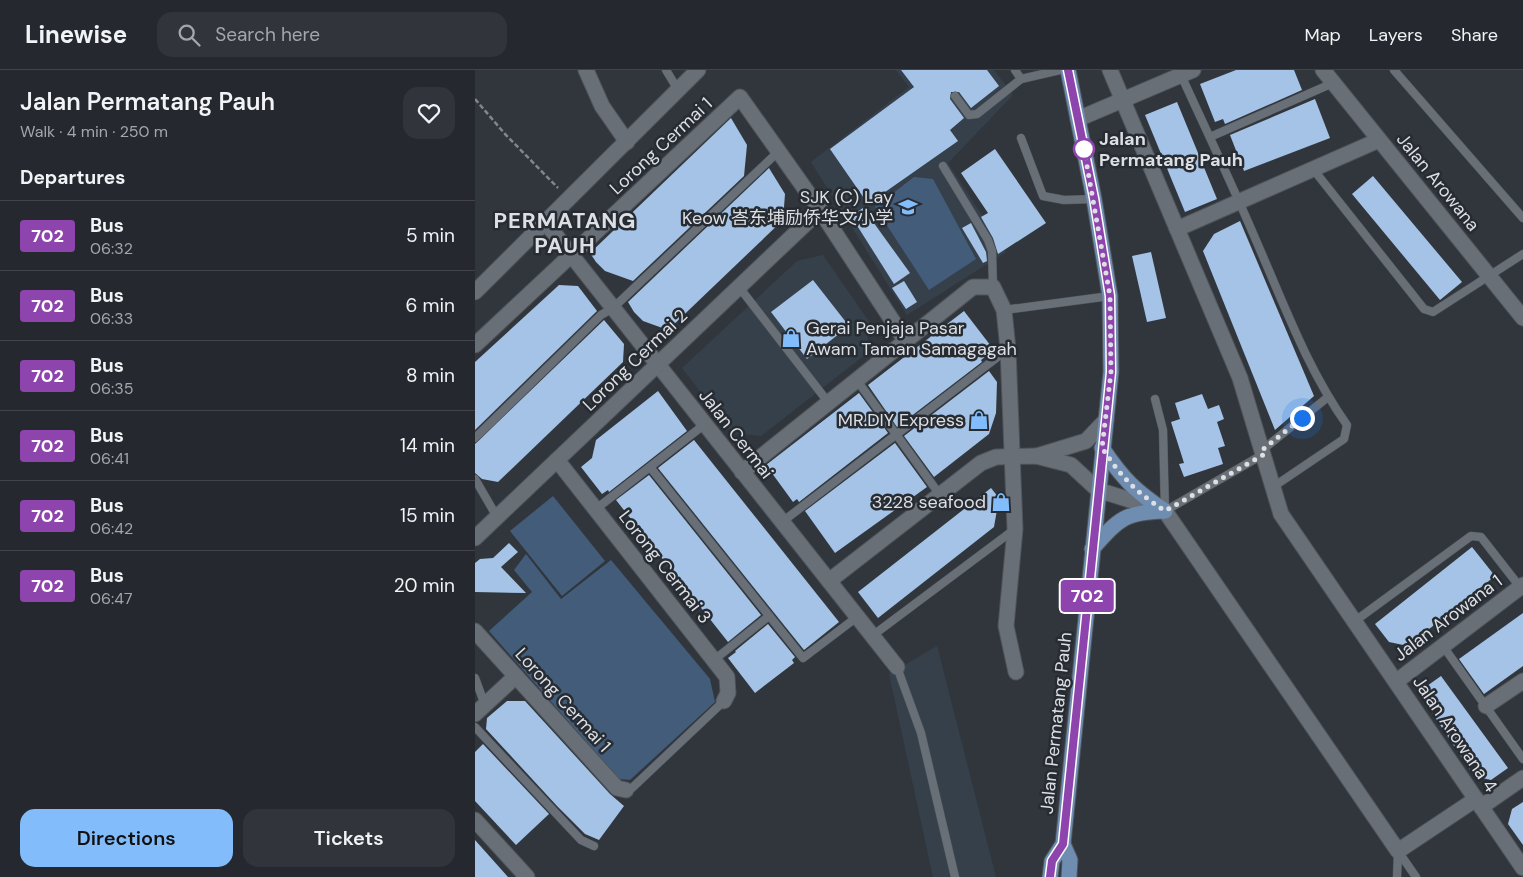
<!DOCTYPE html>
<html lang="en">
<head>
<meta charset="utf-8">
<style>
  body { margin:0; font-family:"DM Sans","Noto Sans SC",sans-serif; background:#31343a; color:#f1f3f6; height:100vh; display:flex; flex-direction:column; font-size:19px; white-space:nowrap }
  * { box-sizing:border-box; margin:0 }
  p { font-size:16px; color:#a3a6aa }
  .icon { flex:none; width:28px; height:28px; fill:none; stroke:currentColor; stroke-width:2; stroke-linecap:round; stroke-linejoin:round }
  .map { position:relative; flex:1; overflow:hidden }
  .drawer { display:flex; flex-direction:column; background:#25282e; width:475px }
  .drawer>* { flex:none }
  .badge { padding:0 10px; border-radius:4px; font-size:18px; line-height:32px }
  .you { position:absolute; width:25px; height:25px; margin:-12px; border:4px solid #fff; border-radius:50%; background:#1a73e8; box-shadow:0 0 0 8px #1a73e833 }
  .map>.badge { position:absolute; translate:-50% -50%; box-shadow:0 0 0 2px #fff }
  h2 { padding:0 20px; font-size:19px; line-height:45px }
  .round { display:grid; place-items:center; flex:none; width:52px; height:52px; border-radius:15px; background:#31343a }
  .overview { display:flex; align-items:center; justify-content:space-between; height:85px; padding:0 20px }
  h1 { font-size:24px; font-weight:600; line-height:38px }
  .button { display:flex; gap:10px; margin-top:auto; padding:10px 20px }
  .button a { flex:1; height:58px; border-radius:15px; background:#83bcfb; color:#111; font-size:20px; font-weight:600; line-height:58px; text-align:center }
  .button a+a { background:#31343a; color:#f1f3f6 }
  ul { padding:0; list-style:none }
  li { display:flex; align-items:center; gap:15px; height:70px; padding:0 20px; border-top:1px solid #42444a }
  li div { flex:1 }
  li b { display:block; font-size:19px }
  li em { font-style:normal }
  li .badge { min-width:55px; font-weight:700; text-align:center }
  header { display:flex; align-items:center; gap:30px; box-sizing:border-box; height:70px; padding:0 25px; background:#25282e; border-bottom:1px solid #42444a }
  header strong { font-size:24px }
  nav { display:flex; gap:28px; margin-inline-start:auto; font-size:18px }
  .search { width:350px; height:45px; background:#31343a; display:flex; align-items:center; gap:12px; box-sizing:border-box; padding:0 18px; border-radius:15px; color:#a3a6aa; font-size:19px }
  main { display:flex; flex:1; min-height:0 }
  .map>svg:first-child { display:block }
</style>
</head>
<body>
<header>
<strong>Linewise</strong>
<div class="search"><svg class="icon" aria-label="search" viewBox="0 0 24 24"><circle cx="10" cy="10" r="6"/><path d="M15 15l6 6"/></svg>Search here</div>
<nav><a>Map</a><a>Layers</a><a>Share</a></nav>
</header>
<main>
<section class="drawer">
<div class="overview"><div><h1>Jalan Permatang Pauh</h1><p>Walk · 4 min · 250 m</p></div><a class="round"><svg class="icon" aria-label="heart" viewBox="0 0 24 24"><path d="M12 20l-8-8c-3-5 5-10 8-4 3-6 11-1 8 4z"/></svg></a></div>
<h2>Departures</h2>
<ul>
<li><span class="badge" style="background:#8e44ad;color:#fff">702</span><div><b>Bus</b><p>06:32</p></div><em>5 min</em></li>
<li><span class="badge" style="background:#8e44ad;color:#fff">702</span><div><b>Bus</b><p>06:33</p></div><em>6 min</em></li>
<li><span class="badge" style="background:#8e44ad;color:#fff">702</span><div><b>Bus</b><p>06:35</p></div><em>8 min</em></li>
<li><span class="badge" style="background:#8e44ad;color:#fff">702</span><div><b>Bus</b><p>06:41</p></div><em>14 min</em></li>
<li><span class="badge" style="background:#8e44ad;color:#fff">702</span><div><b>Bus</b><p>06:42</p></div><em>15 min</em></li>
<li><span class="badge" style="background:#8e44ad;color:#fff">702</span><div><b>Bus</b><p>06:47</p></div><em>20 min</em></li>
</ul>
<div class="button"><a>Directions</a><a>Tickets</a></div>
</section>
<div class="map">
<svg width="1048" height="807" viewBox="0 0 1048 807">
  <rect width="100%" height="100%" fill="#31363d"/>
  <g fill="#36404b">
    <polygon points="421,0 519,0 538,25 473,93 531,182 432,245 336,92 434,17"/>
    <polygon points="348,185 395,253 391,284 286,366 257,363 207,298 322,191"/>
    <polygon points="462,576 521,807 458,807 414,604"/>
  </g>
  <g fill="#425c79">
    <polygon points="439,107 458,109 501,189 454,220 400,137"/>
    <polygon points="78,426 130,491 87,526 35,461"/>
    <polygon points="51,484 86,529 136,490 235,609 240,632 155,710 144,709 14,561 57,522 39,500"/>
  </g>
  <g fill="#a4c3e6">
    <polygon points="426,0 512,0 524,16 496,38 484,22 476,22 475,29 489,48 475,60 483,71 393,134 355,79 439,17"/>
    <polygon points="761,0 819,0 827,20 750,54 748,49 740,52 725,14"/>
    <polygon points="840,29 855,68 769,101 755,65"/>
    <polygon points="702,32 742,129 710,142 670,45"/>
    <polygon points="256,48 272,75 269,106 158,211 130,201 121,192 115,183"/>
    <polygon points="520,79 571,153 523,184 518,168 506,147 513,143 486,103"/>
    <polygon points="294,98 310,124 308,150 193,260 168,251 159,242 153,232"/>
    <polygon points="898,106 987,212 965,230 877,124"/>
    <polygon points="388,138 435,203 419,214 376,146"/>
    <polygon points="765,151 839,326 800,360 728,181 739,164"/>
    <polygon points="496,153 511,182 512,191 508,193 487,158"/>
    <polygon points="676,182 691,248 672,252 657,186"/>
    <polygon points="338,210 374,256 332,289 296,242"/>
    <polygon points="429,211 442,232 431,239 417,218"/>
    <polygon points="84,215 103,216 122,241 0,360 0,292"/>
    <polygon points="489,241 519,280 506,290 507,292 422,357 393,315"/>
    <polygon points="129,250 149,274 148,292 23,412 7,409 0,403 0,374"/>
    <polygon points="514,301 522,312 521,343 514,364 459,407 429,366"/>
    <polygon points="183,321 212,361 134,422 133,420 127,424 106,397 117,388 121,370"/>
    <polygon points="384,323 413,363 324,432 322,429 318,432 291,395"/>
    <polygon points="727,324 733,339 744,335 749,349 742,352 750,376 743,378 748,394 709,407 704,394 709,393 696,352 705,349 700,333"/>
    <polygon points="219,370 364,552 329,580 183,398"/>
    <polygon points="420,373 452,417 360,483 330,441"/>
    <polygon points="174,405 286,545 253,572 141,430"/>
    <polygon points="516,418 524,428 519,457 403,548 383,522"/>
    <polygon points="34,473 43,482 26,497 51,523 0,522 0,493 5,489 18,488"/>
    <polygon points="997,477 1020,506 933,576 914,572 900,554"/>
    <polygon points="1048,543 1048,596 1009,624 984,589"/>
    <polygon points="293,554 320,587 317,590 319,593 280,623 253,588 261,582 260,581"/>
    <polygon points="966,606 1033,698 1016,710 999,706 950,632 952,616"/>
    <polygon points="32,631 50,631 135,724 149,736 124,770 110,764 82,736 11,659 12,648"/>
    <polygon points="8,674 74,744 41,775 0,731 0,682"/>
    <polygon points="1048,732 1048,775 1033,754 1037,739"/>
    <polygon points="0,770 33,807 0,807"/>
  </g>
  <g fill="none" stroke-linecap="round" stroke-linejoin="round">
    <g stroke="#4f545a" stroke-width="9">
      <g id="lane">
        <polyline points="191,0 203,20"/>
        <polyline points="540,0 546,9"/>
        <polyline points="919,0 1048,148"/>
        <path d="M706 5C732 62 759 118 783 175 810 237 833 300 872 355L869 369 798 417"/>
        <polyline points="480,26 494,45 502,44 546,9 585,0"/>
        <polyline points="735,67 858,13"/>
        <polyline points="546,68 568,126 589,130 619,129"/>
        <polyline points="468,96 513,170 517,181 518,217"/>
        <polyline points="838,99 949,239 958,242 1048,184"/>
        <polyline points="264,217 353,332"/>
        <polyline points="529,240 635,226"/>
        <polyline points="381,309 465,425"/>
        <polyline points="680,329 688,360 690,441 787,385"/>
        <polyline points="0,368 126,245 138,238 304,81"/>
        <polyline points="786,381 853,327"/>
        <polyline points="175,397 328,588 382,547"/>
        <polyline points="0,409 22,447"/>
        <polyline points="121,439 230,354"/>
        <polyline points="307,452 533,279"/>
        <polyline points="880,551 996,466 1006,467 1045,517"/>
        <polyline points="397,566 540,459"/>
        <polyline points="968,576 1048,689"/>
        <polyline points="239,590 294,546"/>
        <polyline points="422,597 446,663 480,807"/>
        <polyline points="0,608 10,635"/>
        <polyline points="0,657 106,770 119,776"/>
        <polyline points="151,720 157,718 249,631"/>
        <polyline points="923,781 941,807"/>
        <polyline points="922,807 923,781"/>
      </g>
    </g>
    <g stroke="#4f545a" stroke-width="17">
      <g id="street">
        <polyline points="111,0 127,36 152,72"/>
        <polyline points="635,0 765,308 806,444 1048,798"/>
        <polyline points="848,0 1048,248"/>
        <polyline points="603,49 718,0"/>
        <polyline points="71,153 422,597"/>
        <polyline points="702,159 904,70"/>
        <polyline points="0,275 265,27 345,140 430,270"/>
        <polyline points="562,386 611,371 631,350"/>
        <polyline points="82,390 252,607 253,623 249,631"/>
        <polyline points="267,402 498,217 518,217 529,240 533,279 540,459 531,556 541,602"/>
        <polyline points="0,468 345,140"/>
        <polyline points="354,511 506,393 521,387 561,386 596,395 623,420 690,441 923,781 1001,729"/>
        <polyline points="0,561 142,718 151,720"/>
        <polyline points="922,611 1048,515"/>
        <polyline points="1011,636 1048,611"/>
        <polyline points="0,644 41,606"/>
        <polyline points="1006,737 1048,708"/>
        <polyline points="0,750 52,807"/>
      </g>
    </g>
    <g stroke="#4f545a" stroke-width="17">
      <polyline id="secondary" points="0,222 223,0"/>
    </g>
    <g stroke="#4f545a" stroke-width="17">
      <g id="primary">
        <path d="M627 378C648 409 660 421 690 441"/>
        <path d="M617 479C644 449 649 442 690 441"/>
        <polyline points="588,774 595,790 594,807"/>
        <polyline points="575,807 577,791 588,774 636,302 635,226 619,129 593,0"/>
      </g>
    </g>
    <polyline stroke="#82868c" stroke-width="2.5" stroke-dasharray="5 2.5" stroke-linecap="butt" points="0,29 30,64 83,118"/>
    <use href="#lane" stroke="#696f77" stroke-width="8"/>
    <use href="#street" stroke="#696f77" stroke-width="15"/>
    <use href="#secondary" stroke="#696f77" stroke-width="15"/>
    <use href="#primary" stroke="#6e8db1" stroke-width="15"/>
  </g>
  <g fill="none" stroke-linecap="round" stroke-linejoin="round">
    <g stroke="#fff" stroke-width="11">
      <polyline id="line" points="575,807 577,791 588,774 636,302 635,226 619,128 593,0"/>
    </g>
    <use href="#line" stroke="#8e44ad" stroke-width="8"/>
    <path stroke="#dcdfe4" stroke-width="5" stroke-dasharray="0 9" d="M609 79 635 226 636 302 627 378C648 409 660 421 690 441L788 385 786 381 827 348"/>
  </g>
  <defs>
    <g id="school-bare" transform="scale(1.5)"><path d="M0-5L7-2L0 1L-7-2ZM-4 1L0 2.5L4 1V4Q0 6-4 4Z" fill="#83bcfb" stroke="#272c33" stroke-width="2.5" paint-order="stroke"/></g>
    <g id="shop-bare" transform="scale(1.5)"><path d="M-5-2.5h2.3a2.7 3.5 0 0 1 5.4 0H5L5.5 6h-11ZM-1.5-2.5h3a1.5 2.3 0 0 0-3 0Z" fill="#83bcfb" stroke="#272c33" stroke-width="2.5" paint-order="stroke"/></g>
  </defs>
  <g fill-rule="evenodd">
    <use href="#school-bare" x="433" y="137"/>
    <use href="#shop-bare" x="316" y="268"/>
    <use href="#shop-bare" x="504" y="350"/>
    <use href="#shop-bare" x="526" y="432"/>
  </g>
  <circle fill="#fff" stroke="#8e44ad" stroke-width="2.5" cx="609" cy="79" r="10"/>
  <g text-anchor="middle" stroke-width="5" stroke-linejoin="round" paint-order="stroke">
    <g font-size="18" font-weight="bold" fill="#dcdfe4" stroke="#272c33" text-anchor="start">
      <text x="624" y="75">Jalan<tspan x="624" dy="21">Permatang Pauh</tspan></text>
    </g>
    <g font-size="18" fill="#dcdfe4" stroke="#272c33">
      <text transform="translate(186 76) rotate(-43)" y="6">Lorong Cermai 1</text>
      <text transform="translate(963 112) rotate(51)" y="6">Jalan Arowana</text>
      <text transform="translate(160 290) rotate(-44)" y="6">Lorong Cermai 2</text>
      <text transform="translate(261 364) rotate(52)" y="6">Jalan Cermai</text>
      <text transform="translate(190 497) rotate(52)" y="6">Lorong Cermai 3</text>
      <text transform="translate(973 548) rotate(-37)" y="6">Jalan Arowana 1</text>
      <text transform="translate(88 630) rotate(48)" y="6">Lorong Cermai 1</text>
      <text transform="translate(581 653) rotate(-84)" y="6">Jalan Permatang Pauh</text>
      <text transform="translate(980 664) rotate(56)" y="6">Jalan Arowana 4</text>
    </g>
    <g font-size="18" fill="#dcdfe4" stroke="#272c33" text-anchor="end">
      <text x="418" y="133">SJK (C) Lay<tspan x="418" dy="21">Keow 峇东埔励侨华文小学</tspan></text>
      <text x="331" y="264" text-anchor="start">Gerai Penjaja Pasar<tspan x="331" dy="21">Awam Taman Samagagah</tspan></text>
      <text x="489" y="356">MR.DIY Express</text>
      <text x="511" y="438">3228 seafood</text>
    </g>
    <g font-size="22" font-weight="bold" letter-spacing="1" fill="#dcdfe4" stroke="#272c33">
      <text x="90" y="158">PERMATANG<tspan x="90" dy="25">PAUH</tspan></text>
    </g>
  </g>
</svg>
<div class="you" style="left:827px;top:348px"></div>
<b class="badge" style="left:612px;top:526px;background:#8e44ad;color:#fff">702</b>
</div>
</main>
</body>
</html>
